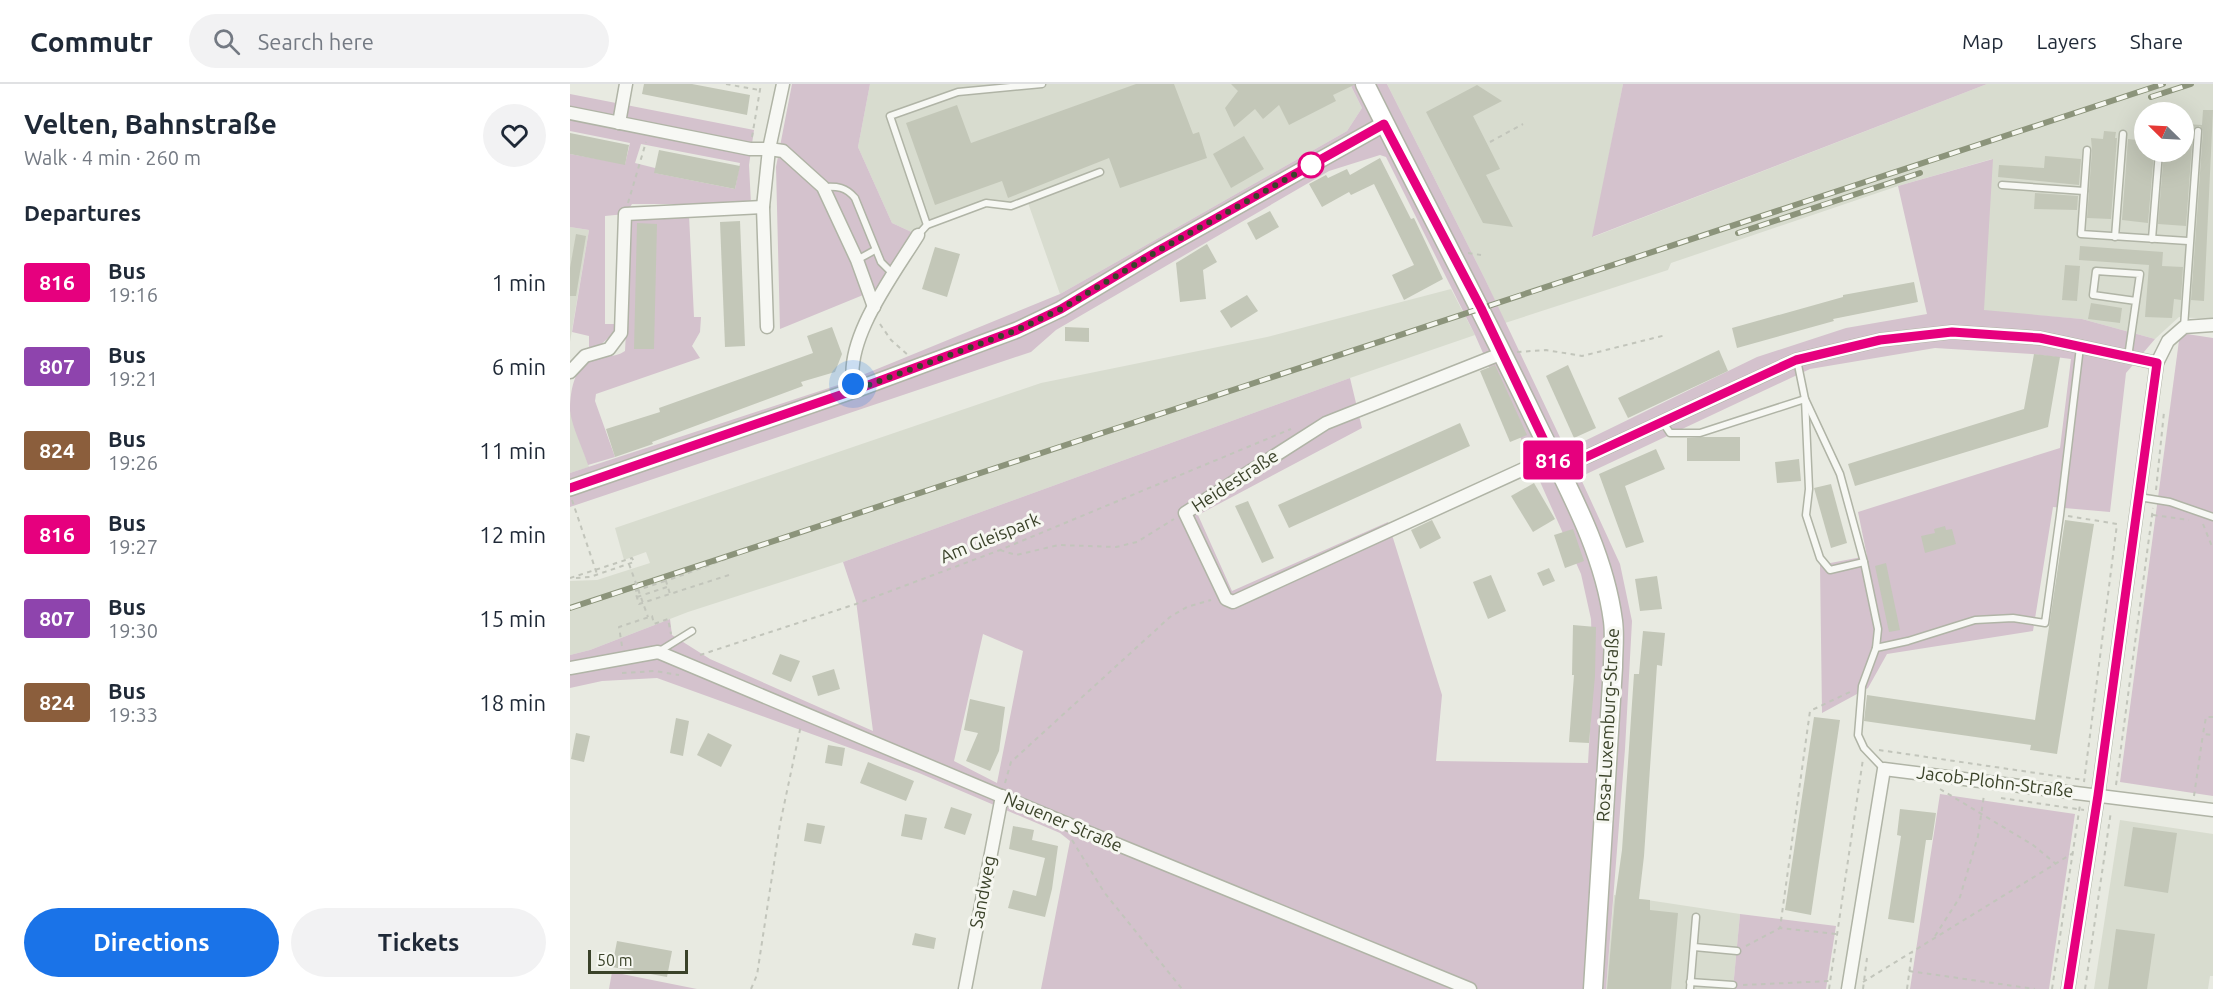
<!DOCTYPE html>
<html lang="en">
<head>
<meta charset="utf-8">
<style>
  body { margin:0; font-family:Ubuntu,sans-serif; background:#f2f2f3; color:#1f2937; height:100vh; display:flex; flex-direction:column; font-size:22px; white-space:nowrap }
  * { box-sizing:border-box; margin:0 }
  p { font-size:20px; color:#747a83 }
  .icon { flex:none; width:33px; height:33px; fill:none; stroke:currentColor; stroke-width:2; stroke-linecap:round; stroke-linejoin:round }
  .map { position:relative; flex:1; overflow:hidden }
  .sheet { display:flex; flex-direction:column; background:#fff; width:570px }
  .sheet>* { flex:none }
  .badge { padding:0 12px; border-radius:4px; font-size:21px; line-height:39px }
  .needle { width:39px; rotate:294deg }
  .buttons { position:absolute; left:1564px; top:18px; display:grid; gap:12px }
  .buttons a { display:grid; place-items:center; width:60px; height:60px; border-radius:50%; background:#fff; box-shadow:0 6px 24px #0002; font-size:30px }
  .scale { position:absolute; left:18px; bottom:15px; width:100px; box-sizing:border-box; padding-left:6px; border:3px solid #3a4229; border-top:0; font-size:16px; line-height:21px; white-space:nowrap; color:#3a4229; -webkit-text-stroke:4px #f6f7f1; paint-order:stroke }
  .you { position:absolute; width:30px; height:30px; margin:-15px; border:4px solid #fff; border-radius:50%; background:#1a73e8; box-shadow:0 0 0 9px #1a73e833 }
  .map>.badge { position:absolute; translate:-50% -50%; box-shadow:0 0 0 3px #fff }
  h2 { padding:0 24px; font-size:22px; line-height:54px }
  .round { display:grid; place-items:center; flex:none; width:63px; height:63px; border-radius:32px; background:#f2f2f3 }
  .overview { display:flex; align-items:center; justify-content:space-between; height:102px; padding:0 24px }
  h1 { font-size:28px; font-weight:700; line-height:45px }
  .primary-button { display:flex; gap:12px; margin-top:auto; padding:12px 24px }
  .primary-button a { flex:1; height:69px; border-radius:36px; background:#1a73e8; color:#fff; font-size:24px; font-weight:700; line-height:69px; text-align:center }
  .primary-button a+a { background:#f2f2f3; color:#1f2937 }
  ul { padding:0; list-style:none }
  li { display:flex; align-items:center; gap:18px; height:84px; padding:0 24px }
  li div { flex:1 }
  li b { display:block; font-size:22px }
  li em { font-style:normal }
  li .badge { min-width:66px; font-weight:700; text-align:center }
  header { display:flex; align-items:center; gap:36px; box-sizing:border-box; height:84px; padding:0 30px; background:#fff; border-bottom:2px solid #e0e1e3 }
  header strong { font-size:28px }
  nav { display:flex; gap:33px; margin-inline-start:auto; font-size:21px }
  .search { width:420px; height:54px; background:#f2f2f3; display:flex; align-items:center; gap:15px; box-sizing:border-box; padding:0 21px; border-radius:33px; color:#747a83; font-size:22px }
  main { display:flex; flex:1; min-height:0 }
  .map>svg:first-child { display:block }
</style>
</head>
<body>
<header>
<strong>Commutr</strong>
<div class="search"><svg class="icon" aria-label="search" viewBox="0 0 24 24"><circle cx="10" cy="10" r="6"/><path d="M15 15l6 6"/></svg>Search here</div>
<nav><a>Map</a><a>Layers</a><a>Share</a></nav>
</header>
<main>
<section class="sheet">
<div class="overview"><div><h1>Velten, Bahnstraße</h1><p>Walk · 4 min · 260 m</p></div><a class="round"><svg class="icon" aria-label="heart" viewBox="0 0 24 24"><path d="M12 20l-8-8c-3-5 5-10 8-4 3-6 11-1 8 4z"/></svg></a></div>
<h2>Departures</h2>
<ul>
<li><span class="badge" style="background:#e6007e;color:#fff">816</span><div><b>Bus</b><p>19:16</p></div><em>1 min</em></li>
<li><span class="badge" style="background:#8e44ad;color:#fff">807</span><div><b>Bus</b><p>19:21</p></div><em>6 min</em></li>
<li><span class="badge" style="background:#8b5e3c;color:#fff">824</span><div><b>Bus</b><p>19:26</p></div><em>11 min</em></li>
<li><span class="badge" style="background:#e6007e;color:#fff">816</span><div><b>Bus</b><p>19:27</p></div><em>12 min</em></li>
<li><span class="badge" style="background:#8e44ad;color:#fff">807</span><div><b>Bus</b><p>19:30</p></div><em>15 min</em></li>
<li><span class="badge" style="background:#8b5e3c;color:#fff">824</span><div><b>Bus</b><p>19:33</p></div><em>18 min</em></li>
</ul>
<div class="primary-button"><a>Directions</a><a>Tickets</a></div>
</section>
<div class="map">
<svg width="1643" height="905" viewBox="0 0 1643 905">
  <rect width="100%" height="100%" fill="#e8eae1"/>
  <g fill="#d8dccf" fill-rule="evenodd">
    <polygon points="300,0 780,0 792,24 777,47 490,210 457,116 441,122 415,119 358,141 348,151 322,139 288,63"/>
    <path d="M817 0H1053L1023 153 1417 0H1643V235L1609 233 1585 255 1512 235 1413 227 1422 75 1328 102 1101 179 1098 186 935 239 915 195ZM1575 28H1614V68H1575Z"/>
    <polygon points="0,143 19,146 0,258"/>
    <polygon points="881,205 905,251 780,294 273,478 118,528 20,566 0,571 0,497 27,496 80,479 76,468 54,476 45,444 471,299 697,253"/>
    <polygon points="0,327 19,383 0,389"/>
    <polygon points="1550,736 1643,750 1643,892 1640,892 1638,905 1524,905"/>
    <polygon points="1044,811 1170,830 1163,905 1036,905"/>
  </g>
  <g fill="#d4c2cd" fill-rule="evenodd">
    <polygon points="222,0 300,0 288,63 322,139 348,151 304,223 298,209 210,245 206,83"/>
    <path d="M780 0H817L915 195 996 366 1187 273 1276 244 1357 230 1328 102 1423 75 1414 226 1512 235 1585 255 1556 289 1540 428 1483 423 1463 547 1317 570 1298 604 1252 629 1250 481 1297 472 1288 428 1490 364 1501 275 1462 270 1365 264 1240 285 1010 393 1050 480 1062 537 1055 665 1036 905H471L500 757 490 749 349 689 87 594 32 597 0 604V571L20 566 100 535 102 551 140 575 303 647 286 517 273 478 780 294 792 344 628 431 662 507 818 438 872 611 866 677 1018 679 1023 594 1021 535 1011 490 905 251 816 73 810 71 759 87 486 246 461 268 0 423V389L268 301 490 210 777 47 792 24ZM413 550 453 567 427 699 384 677Z"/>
    <polygon points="1053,0 1417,0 1022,153"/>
    <path d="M0 10 184 46 179 81 181 120H62L55 130 35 132V240H45V248L27 264 19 263V252L2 248 19 146 0 143V70L55 80 60 59 0 47ZM71 60 170 79 165 105 85 89V84L65 79Z"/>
    <path d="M119 131 124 233H131L130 248 122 262 130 274 26 310 25 317 45 373 18 381C13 365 2 343 0 327 0 310 3 286 19 277 30 271 44 275 55 267L62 132Z"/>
    <polygon points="1610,249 1643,254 1643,712 1550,698"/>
    <polygon points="1370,710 1505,730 1479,905 1340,905"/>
    <polygon points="1170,830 1266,842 1256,905 1163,905"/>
    <polygon points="42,888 127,905 39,905"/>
  </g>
  <g fill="#c3c7b8">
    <polygon points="74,0 122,0 180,11 177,31 72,10"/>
    <polygon points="566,0 604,0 623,50 629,48 637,74 550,104 539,74 438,114 432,97 365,121 336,39 387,21 401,59"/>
    <polygon points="661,0 784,0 784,1 763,11 766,17 719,41 709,21 693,35 685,25 664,43 655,24 668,7"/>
    <polygon points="907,1 932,17 903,32 930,85 916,91 943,143 913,139 856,28"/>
    <polygon points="1633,26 1643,26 1634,217 1621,216 1633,47 1630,42 1625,43 1623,47 1616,142 1588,140 1594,68 1614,68 1614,40 1632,41"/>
    <polygon points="1534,47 1546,48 1545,54 1547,54 1541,135 1517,134 1522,66 1521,54 1533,55"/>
    <polygon points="0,49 59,61 55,81 0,70"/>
    <polygon points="674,52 694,85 661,104 643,70"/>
    <polygon points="1558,55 1575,57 1575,68 1584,68 1578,139 1552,136"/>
    <polygon points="89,66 170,82 165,105 84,89"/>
    <polygon points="1475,72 1511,75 1509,101 1428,93 1429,81 1474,84"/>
    <polygon points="810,74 841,135 844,134 873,195 834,216 822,191 844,181 804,100 781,111 779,108 752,123 739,100 756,91 758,94 777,85 780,91"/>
    <polygon points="1465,109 1508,112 1507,126 1464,125"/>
    <polygon points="700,127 709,143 686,156 677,139"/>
    <polygon points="170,137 175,262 155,263 150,138"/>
    <polygon points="67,139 87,140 84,265 64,265"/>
    <polygon points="6,150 16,152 6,212 0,212 0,184"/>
    <polygon points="637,160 647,178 633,186 636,215 610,218 606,179"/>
    <polygon points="1510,162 1593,168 1592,182 1613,183 1611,216 1604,215 1602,234 1575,233 1579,181 1509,176"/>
    <polygon points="365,163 390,170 377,213 352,205"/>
    <polygon points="1495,181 1510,182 1507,217 1492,216"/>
    <polygon points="1344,198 1348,218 1263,235 1264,237 1167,264 1162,244 1273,213 1273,211"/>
    <polygon points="677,211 688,227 661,244 650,227"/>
    <polygon points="1521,219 1552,224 1550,239 1518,235"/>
    <polygon points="262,243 272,270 265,288 231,298 233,302 82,358 83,360 45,373 36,345 90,328 89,324 243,269 237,252"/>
    <polygon points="495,243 519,244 519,258 495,257"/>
    <polygon points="1149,266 1158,287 1058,334 1048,314"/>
    <polygon points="1464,270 1490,273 1478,343 1285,402 1278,380 1454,325"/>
    <polygon points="925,281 957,351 940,358 910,287"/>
    <polygon points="998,281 1026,344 1004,354 976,292"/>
    <polygon points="890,339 900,362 719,444 708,421"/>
    <polygon points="1133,353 1170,353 1170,377 1117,377 1117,354"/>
    <polygon points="1086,365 1095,385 1055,402 1074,458 1056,464 1029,390"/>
    <polygon points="1229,375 1231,397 1207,399 1205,378"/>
    <polygon points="964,399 985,435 963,448 941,412"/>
    <polygon points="1261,400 1277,459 1261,464 1244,404"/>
    <polygon points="678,417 704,474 692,479 665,422"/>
    <polygon points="862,436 871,454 850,465 841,446"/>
    <polygon points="1495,436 1524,440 1487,670 1460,666 1461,661 1294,637 1297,611 1465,636"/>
    <polygon points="1375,442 1376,446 1382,445 1386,460 1355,469 1351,452 1365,449 1364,445"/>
    <polygon points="1003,445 1014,477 995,484 984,451"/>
    <polygon points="1316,479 1330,546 1319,548 1305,482"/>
    <polygon points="979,484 985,497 973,502 967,489"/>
    <polygon points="921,491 936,527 918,535 903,498"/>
    <polygon points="1087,492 1092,525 1070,527 1065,495"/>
    <polygon points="1003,541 1026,543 1025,592 1019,659 999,658 1004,591 1002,591"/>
    <polygon points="1073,547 1095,549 1092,582 1087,581 1074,772 1069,815 1080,816 1080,826 1108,829 1101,905 1037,905 1045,815 1052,766 1064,590 1069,590"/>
    <polygon points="210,570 230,577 221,598 202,590"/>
    <polygon points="264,585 270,605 248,612 242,592"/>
    <polygon points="400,615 435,623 429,667 420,687 396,677 408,649 394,646"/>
    <polygon points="1244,633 1270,636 1241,831 1215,826"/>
    <polygon points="106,634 119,637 113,672 100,669"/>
    <polygon points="6,649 20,652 14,678 1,675"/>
    <polygon points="138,649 162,661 151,683 127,671"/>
    <polygon points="258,661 275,664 272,682 255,679"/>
    <polygon points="298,678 344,697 336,717 290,699"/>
    <polygon points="381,723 402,730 395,751 374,744"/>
    <polygon points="1330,725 1366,729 1362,756 1356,756 1344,839 1318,835 1331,752 1327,751"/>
    <polygon points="335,730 357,734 352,756 331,752"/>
    <polygon points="237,739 255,742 251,760 234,757"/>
    <polygon points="443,742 464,746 462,756 488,762 482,805 475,833 438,824 443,806 466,812 475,774 439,765"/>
    <polygon points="1563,743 1607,749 1598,809 1554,802"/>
    <polygon points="1546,845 1585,850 1577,905 1538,905"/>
    <polygon points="345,849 366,854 364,865 342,861"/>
    <polygon points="47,857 102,867 97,893 42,883"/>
  </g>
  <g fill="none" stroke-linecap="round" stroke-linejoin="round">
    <g stroke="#b0b4a6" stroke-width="9">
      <g id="service">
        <polyline points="1517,66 1511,150 1618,157"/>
        <polyline points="1432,101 1514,107"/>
        <path d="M254 103C267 102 276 103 285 114L311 178 323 190"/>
        <polyline points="357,141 320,32 388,8 472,0"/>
        <polyline points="348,151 357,141 416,119 441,122 530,88"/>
        <polyline points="1545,153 1553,50"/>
        <polyline points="1582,155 1589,68"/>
        <polyline points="287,176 305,166"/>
        <polyline points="1614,243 1628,47"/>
        <polyline points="1558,273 1570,190 1526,187 1523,211 1566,217"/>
        <polyline points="1227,276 1235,315 1270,390 1294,478 1308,545 1306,564"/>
        <polyline points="1092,337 1100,349 1130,349 1235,315 1239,405 1236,431 1250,474 1260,486 1294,478"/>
        <polyline points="1569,413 1600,418 1643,433"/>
        <polyline points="88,568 122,547"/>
        <polyline points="1314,685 1294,664 1288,651 1292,602 1306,564 1338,557 1405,536 1443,534 1475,539 1490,431 1510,263"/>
        <polyline points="1124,863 1167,867"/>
        <polyline points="1120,898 1163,901"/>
        <polyline points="1120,905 1126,833"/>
      </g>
    </g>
    <g stroke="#b0b4a6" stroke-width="15">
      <g id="minor">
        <polyline points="0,29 180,65 199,65 213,67 253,103 287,176 304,223"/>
        <polyline points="49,39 56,0"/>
        <polyline points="197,243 193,123 199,65 213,0"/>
        <polyline points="933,269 756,339 615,429 656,515 663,518 982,372"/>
        <polyline points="0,288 15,272 39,265 51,249 55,130 193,123"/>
        <path d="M285 306C270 260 324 190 348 151"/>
        <polyline points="988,386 1226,276 1310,256 1382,248 1470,254 1587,279"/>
        <polyline points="0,584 88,568 507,744 900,905"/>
        <polyline points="395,905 432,712"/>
        <polyline points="1278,905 1314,685 1643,726"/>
        <polyline points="1498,905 1528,711 1587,279 1598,257 1614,243 1643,241"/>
      </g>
    </g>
    <g stroke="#b0b4a6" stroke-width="18">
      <polyline id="tertiary" points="0,404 285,306 447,246 491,225 586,168 814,40"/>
    </g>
    <g stroke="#b0b4a6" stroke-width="21">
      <path id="secondary" d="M795 0C849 109 907 216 960 326 992 394 1033 461 1043 537 1045 552 1043 568 1043 583L1023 905"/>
    </g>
    <g stroke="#c2c5bb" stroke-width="2" stroke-dasharray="4.5 4.5" stroke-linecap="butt">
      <polyline points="156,0 189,6"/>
      <polyline points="182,53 191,0"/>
      <polyline points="920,58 953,40"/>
      <polyline points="58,119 76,58"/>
      <polyline points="898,169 911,171"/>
      <polyline points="310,240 321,256 338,271"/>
      <polyline points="947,268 976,266 1012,272 1096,251"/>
      <polyline points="1586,406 1594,328"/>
      <polyline points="2,416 27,490"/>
      <polyline points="1583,431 1619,436"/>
      <polyline points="1498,432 1547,440 1514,698"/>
      <polyline points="1633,440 1643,465"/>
      <polyline points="430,466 446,471 489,461 546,463 567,458 604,435"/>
      <polyline points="156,475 96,497 100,510 162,490"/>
      <polyline points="0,494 62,474 64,478"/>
      <polyline points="6,494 20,493 64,478"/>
      <polyline points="95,497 65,507 69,520 100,510"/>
      <polyline points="67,513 97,503"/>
      <polyline points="52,562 49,543 82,532 84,540 98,535 101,550"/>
      <polyline points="130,571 286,520 430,466 721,345"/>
      <polyline points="52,589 85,587 109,591"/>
      <polyline points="1643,633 1636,633 1633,650 1643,651"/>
      <polyline points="1309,666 1514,696"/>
      <polyline points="435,699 441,678 600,533 617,523 641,516"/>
      <polyline points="1546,701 1583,424"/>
      <polyline points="1370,705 1463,761 1486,780"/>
      <polyline points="1624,712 1633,650"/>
      <polyline points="1431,714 1514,726"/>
      <polyline points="502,756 534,808 612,905"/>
      <polyline points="1266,850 1210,844 1240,627 1282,607"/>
      <polyline points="1365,852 1390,813 1408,752 1414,711"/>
      <polyline points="1176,862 1210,844"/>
      <polyline points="1339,887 1465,905"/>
      <polyline points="1293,898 1503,769"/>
      <polyline points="1173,901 1260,897"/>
      <polyline points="181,905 187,891 210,740 231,641"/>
      <polyline points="1259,905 1293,675"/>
      <polyline points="1293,905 1297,874"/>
      <polyline points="1337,905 1342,868"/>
      <polyline points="1482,905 1510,721"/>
      <polyline points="1515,905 1541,727"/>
    </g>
    <use href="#service" stroke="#f7f8f4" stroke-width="6"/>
    <use href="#minor" stroke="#f7f8f4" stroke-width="12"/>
    <use href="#tertiary" stroke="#f7f8f4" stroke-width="15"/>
    <use href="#secondary" stroke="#fff" stroke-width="18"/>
    <g stroke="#8c947b" stroke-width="6">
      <g id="rail">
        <polyline points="1581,13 1621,0"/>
        <polyline points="1168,149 1350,89"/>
        <polyline points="0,524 1593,0"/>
      </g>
    </g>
    <use href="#rail" stroke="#f6f7f1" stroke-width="4" stroke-dasharray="11" stroke-linecap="butt"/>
    <polyline stroke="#c2c5bb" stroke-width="2" stroke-dasharray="4.5 4.5" stroke-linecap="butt" points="59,480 78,533"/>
  </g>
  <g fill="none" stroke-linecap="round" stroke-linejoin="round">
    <g stroke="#fff" stroke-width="14">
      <polyline id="line" points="0,404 285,306 447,246 491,225 586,168 814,40 911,224 988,386 1226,276 1310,256 1382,248 1470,254 1587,279 1528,711 1498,905"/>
    </g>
    <use href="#line" stroke="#e6007e" stroke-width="9"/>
    <polyline stroke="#3a4229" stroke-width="6" stroke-dasharray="0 10.8" points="283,300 285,306 447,246 491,225 586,168 747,78 741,81"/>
  </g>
  <circle fill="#fff" stroke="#e6007e" stroke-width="3" cx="741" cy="81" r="12"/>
  <g text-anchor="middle" stroke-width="6" stroke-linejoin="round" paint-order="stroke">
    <g font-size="18" fill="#3a4229" stroke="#f6f7f1">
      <text transform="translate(665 397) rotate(-33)" y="6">Heidestraße</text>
      <text transform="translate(420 454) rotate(-22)" y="6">Am Gleispark</text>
      <text transform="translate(1038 641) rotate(-87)" y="6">Rosa-Luxemburg-Straße</text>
      <text transform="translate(1425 698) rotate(7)" y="6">Jacob-Plohn-Straße</text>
      <text transform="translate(493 738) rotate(23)" y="6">Nauener Straße</text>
      <text transform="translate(413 808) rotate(-79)" y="6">Sandweg</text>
    </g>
  </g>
</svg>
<div class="buttons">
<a><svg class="needle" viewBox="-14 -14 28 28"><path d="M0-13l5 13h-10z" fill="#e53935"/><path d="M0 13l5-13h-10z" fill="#747a83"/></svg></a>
</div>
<div class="scale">50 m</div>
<div class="you" style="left:283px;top:300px"></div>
<b class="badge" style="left:983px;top:376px;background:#e6007e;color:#fff">816</b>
</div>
</main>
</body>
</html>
